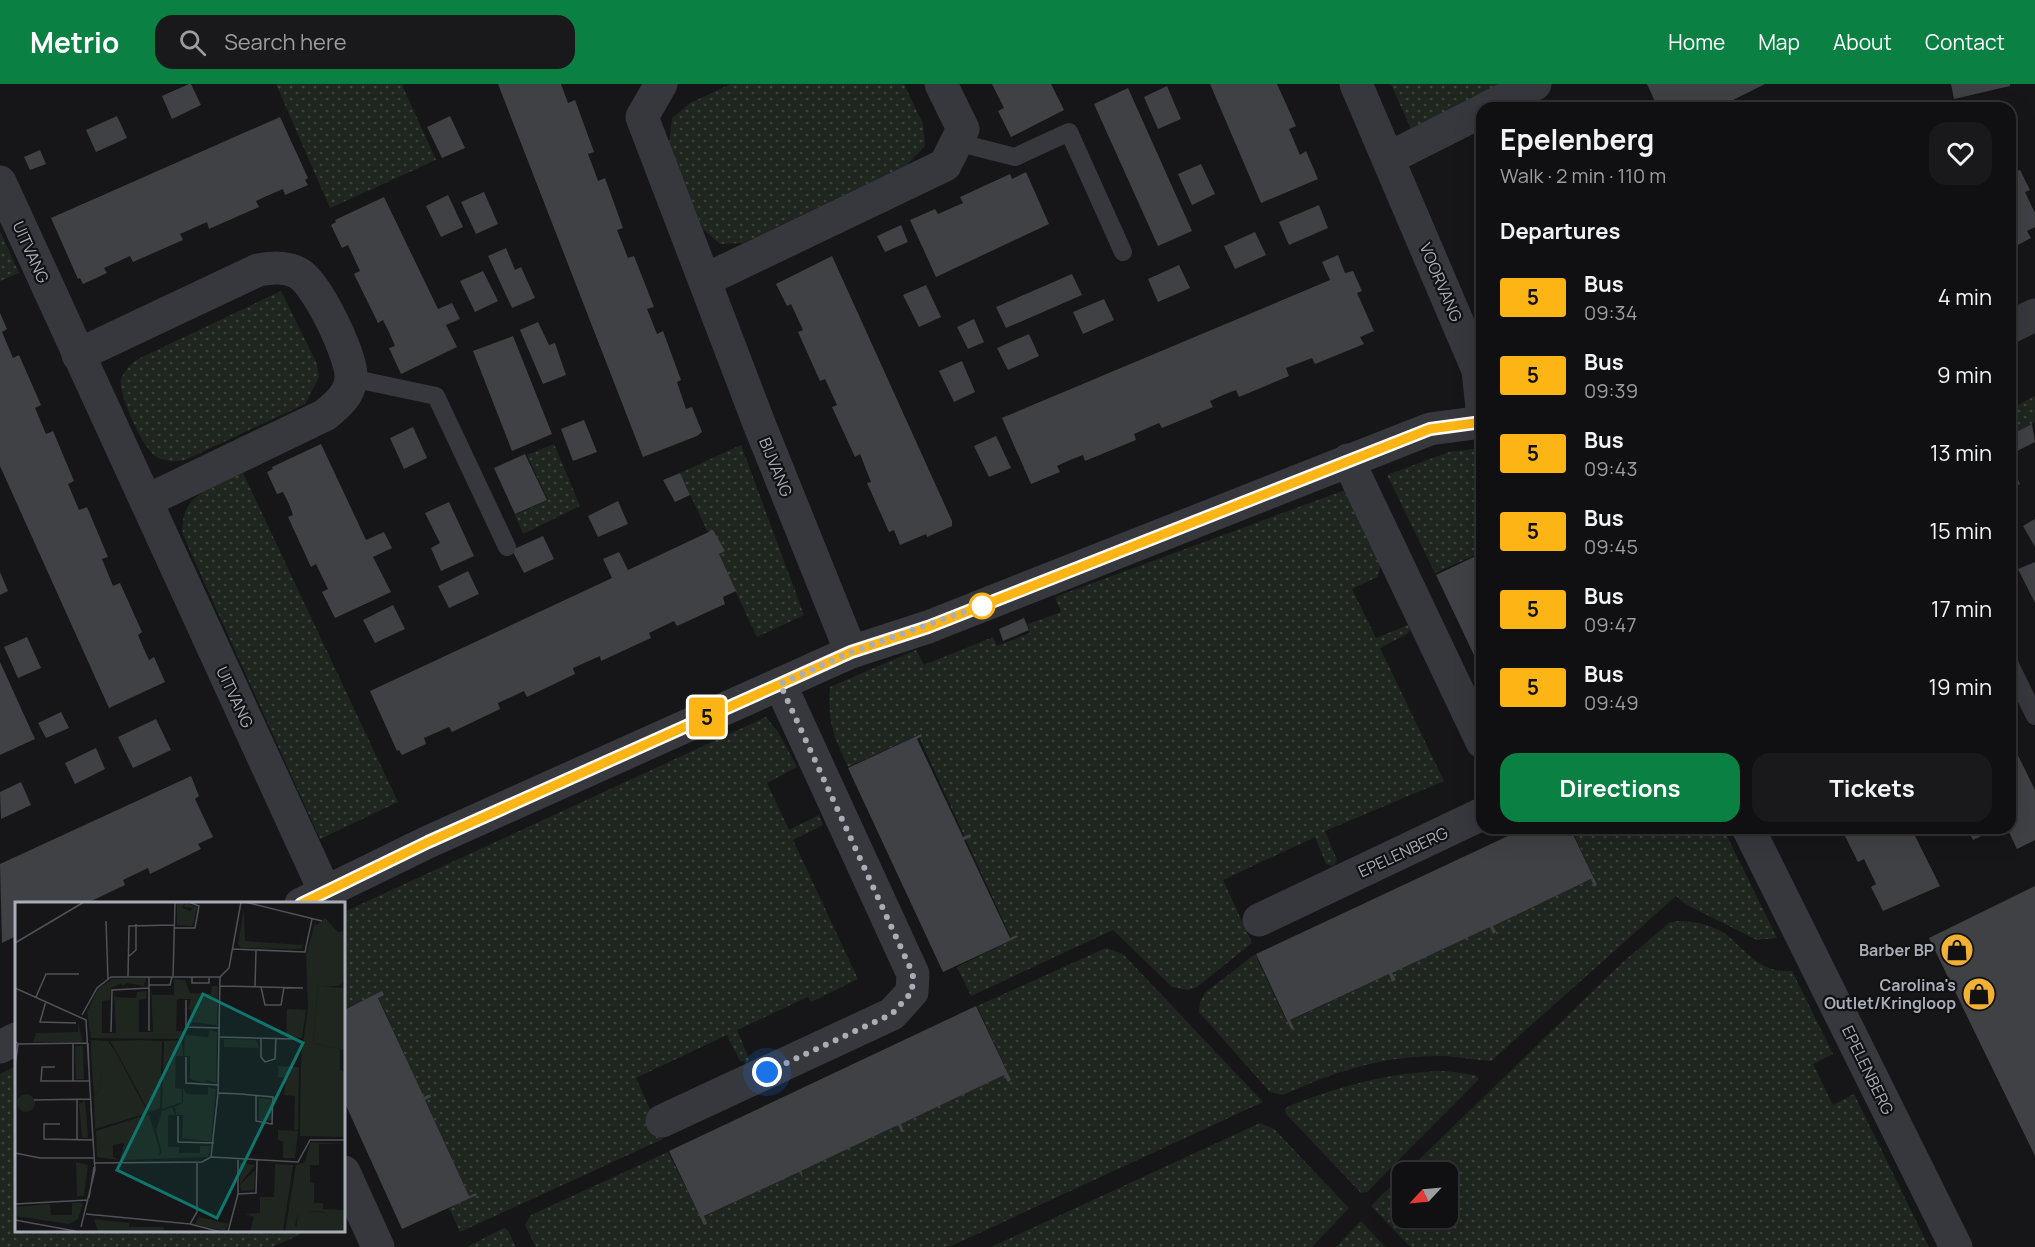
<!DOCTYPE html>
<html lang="en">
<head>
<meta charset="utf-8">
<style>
  body { margin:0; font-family:Manrope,sans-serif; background:#19191b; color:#f1f3f6; height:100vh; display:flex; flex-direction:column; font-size:22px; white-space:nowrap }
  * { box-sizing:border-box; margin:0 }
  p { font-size:20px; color:#9c9d9f }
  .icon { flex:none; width:33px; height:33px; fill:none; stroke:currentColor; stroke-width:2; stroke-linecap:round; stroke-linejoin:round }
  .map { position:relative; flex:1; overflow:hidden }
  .drawer { position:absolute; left:1476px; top:18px; width:540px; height:732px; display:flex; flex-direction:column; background:#101012; border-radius:18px; box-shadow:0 6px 24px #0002,0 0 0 2px #303032 }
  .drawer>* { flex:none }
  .badge { padding:0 12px; border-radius:4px; font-size:21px; line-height:39px }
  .needle { width:39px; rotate:244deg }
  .controls { position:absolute; left:1392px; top:1078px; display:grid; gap:12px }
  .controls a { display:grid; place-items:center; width:66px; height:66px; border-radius:12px; background:#101012; box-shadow:0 6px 24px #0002,0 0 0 2px #303032; font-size:30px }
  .you { position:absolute; width:30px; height:30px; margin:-15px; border:4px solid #fff; border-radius:50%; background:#1a73e8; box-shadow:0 0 0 9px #1a73e833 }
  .map>.badge { position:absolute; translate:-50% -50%; box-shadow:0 0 0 3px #fff }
  h2 { padding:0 24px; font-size:22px; line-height:54px }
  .round { display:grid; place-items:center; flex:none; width:63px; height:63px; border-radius:18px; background:#19191b }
  .head { display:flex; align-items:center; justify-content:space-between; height:102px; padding:0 24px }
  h1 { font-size:28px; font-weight:700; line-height:45px }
  .cta { display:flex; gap:12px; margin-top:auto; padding:12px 24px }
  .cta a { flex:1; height:69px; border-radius:18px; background:#0b8043; color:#fff; font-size:24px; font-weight:700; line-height:69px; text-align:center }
  .cta a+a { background:#19191b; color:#f1f3f6 }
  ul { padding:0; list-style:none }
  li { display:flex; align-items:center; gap:18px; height:78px; padding:0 24px }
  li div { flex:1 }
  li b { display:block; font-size:22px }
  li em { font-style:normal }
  li .badge { min-width:66px; font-weight:700; text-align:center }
  header { display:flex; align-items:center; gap:36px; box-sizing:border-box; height:84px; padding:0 30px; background:#0b8043; color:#fff }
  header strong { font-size:28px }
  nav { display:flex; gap:33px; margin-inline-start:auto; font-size:21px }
  .search { width:420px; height:54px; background:#19191b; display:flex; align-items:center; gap:15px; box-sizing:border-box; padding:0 21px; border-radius:18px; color:#9c9d9f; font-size:22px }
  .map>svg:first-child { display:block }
</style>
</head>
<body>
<header>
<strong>Metrio</strong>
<div class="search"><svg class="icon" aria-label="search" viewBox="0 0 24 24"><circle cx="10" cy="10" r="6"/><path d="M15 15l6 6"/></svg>Search here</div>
<nav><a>Home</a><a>Map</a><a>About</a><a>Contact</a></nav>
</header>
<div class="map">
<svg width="2035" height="1163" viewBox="0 0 2035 1163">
  <defs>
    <pattern id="grass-dots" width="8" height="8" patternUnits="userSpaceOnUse" patternTransform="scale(1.5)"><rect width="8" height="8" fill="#1e261f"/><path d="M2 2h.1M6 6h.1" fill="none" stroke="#3c433d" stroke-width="1.8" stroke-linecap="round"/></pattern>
  </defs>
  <rect width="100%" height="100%" fill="#161618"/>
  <g fill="url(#grass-dots)">
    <polygon points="276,0 404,0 402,1 436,76 330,124"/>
    <polygon points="731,0 904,0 923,40 925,62 907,81 743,159 720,160 703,145 669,61 672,34 690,19"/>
    <polygon points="1391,0 1503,0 1411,45"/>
    <polygon points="0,147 19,189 0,197"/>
    <path d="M281 207 317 280 319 293 305 320 185 376C174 378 164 378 154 371 142 362 118 310 121 296 124 286 130 281 138 275Z"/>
    <polygon points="2035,312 2035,338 2010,351 2010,325"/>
    <polygon points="554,360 580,422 523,450 515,431 548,416 527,371"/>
    <polygon points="741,361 804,531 757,553 680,389"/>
    <polygon points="1482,364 1482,468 1435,489 1387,391 1449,368"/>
    <path d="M243 389 398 718 320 755 183 451C178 411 212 403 243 389Z"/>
    <path d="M1345 406 1381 482 1377 493 1352 505 1376 554 1408 541 1410 547 1407 550 1380 564 1444 697 1325 747 1337 776 1333 782 1326 780 1315 753 1223 796 1252 859 1197 903 1188 906 1172 903 1113 846 971 912 957 883 1012 856 918 651 848 683C834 653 827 637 830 603L916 566 924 581 993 553 997 562 1030 549 1028 540 1061 528 1055 513Z"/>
    <polygon points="766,633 778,648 797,683 767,699 789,746 819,731 823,741 793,756 858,895 811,918 808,913 737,946 749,974 748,978 740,977 727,951 636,994 663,1055 460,1148 449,1124 470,1114 377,910 344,925 344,828"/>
    <path d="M1571 744H1723L1777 854 1757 856 1687 821 1676 812 1491 977C1475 976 1460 973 1444 972 1386 971 1335 987 1283 1011L1270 1008 1199 928 1200 918 1205 909 1255 870 1287 938 1594 794Z"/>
    <path d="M1678 837C1693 837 1717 842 1728 852 1749 870 1761 889 1792 887L1833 970 1813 980 1833 1021 1854 1010 1929 1163H1410L1371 1122 1402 1091V1134H1448V1089H1405L1623 878 1669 839Z"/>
    <polygon points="1106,864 1123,870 1263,1018 949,1163 536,1163 525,1141 531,1131 668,1068 701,1134 1008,989 977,922"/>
    <polygon points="16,982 16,1146 308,1147 272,1163 0,1163 0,990"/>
    <path d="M1445 987 1475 991 1479 995 1367 1108 1361 1109 1286 1030 1285 1025 1289 1022C1341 1002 1389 988 1445 987Z"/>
    <polygon points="1260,1039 1274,1045 1349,1124 1312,1163 991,1163"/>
    <polygon points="1361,1137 1385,1163 1336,1163"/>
    <polygon points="504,1144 508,1146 516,1163 467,1163"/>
  </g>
  <g fill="#404145">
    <polygon points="189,0 191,0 201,21 172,35 162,12"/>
    <polygon points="498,0 561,0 568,19 575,16 594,68 588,70 593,83 598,97 605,94 623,144 617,146 628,174 634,172 654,223 647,225 657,250 663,247 681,296 677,298 686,325 692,323 702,348 697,352 643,373"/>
    <polygon points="992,0 1051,0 1064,26 1011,53 998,27 1004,24"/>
    <polygon points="1210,0 1277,0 1296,42 1289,45 1300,71 1306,67 1318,95 1261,119"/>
    <polygon points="1647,0 1765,0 1717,24 1658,24"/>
    <polygon points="1951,0 2010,0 2010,2 1954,15"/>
    <polygon points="1167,2 1181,35 1158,45 1144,13"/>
    <polygon points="1128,4 1192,147 1158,162 1094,20"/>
    <polygon points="117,32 127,54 96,68 86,46"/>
    <polygon points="450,32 465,64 442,74 427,43"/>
    <polygon points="280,33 308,94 305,96 308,101 285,111 283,105 269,111 256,117 259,123 209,145 207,138 180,150 183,156 133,178 130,172 104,184 107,189 83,200 80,194 78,195 51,134"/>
    <polygon points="40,66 46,80 30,86 24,73"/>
    <polygon points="1201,80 1215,110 1192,121 1178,90"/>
    <polygon points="2020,86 2030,106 2025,108 2035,129 2035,143 2027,147 2031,154 2010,165 2010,89"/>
    <polygon points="1026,88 1049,140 936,193 910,136 935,125 938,130 963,119 960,113 1010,90 1012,95"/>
    <polygon points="484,108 498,140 476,150 461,118"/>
    <polygon points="448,111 463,143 441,153 426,122"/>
    <polygon points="384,113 438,225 452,219 460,235 446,241 457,263 401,290 389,264 395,262 389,248 383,236 378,239 354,190 360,187 348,161 342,164 331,141 336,138 335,136"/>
    <polygon points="1319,121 1328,144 1289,161 1279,138"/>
    <polygon points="901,141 908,158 885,168 877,152"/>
    <polygon points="1255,148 1266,171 1235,185 1224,162"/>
    <polygon points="506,164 515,186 521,183 535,214 512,224 488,172"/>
    <polygon points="1338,171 1345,189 1353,187 1362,207 1357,209 1374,247 1360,253 1364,260 1315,280 1312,274 1286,284 1289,292 1239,313 1236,306 1223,311 1210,317 1213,323 1162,344 1159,339 1134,350 1136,356 1085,377 1083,371 1070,376 1057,382 1060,388 1031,400 1002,334 1330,196 1322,178"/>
    <polygon points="832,172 952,437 952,442 927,453 926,450 900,461 894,446 889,448 867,399 871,398 860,370 855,373 832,323 837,321 825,295 820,297 798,248 803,246 791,220 787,222 776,200"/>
    <polygon points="1179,181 1190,204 1158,218 1148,195"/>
    <polygon points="483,187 498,217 475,228 460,197"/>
    <polygon points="1072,190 1082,211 1006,244 996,223"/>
    <polygon points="926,201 941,233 919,243 903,211"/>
    <polygon points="1104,215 1114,236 1083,250 1073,228"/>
    <polygon points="0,229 7,245 2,248 13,274 19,271 41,321 35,324 46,350 53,347 74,397 68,400 79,426 87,423 108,473 102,475 113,502 120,499 142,548 138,551 143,563 149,576 154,573 165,598 109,624 0,382"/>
    <polygon points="974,235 984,258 968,265 957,243"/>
    <polygon points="538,238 549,261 555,259 566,291 543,300 520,246"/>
    <polygon points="1029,250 1039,272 1008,286 997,264"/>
    <polygon points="513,252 552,350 512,367 473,267"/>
    <polygon points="962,277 975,308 954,318 939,287"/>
    <polygon points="584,336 597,368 573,377 561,345"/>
    <polygon points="2032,340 2035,358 2017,367 2010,351"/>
    <polygon points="413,343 427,374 404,385 390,354"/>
    <polygon points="996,352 1011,384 989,393 974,362"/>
    <polygon points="321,360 366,456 384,448 392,464 373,473 391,508 335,534 322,508 328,505 316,480 311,483 288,433 293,431 289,420 283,408 277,410 267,388 273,385 272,383"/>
    <polygon points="525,370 547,416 515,430 494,384"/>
    <polygon points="2010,380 2020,400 2010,405"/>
    <polygon points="680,389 690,411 675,418 663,396"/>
    <polygon points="618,417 628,440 598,453 588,432"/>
    <polygon points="449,418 474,472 441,487 431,464 440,459 425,429"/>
    <polygon points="2035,435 2035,463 2023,442"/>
    <polygon points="713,446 725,467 719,470 736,507 723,513 725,520 677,542 674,537 649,549 651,554 601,577 600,572 573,584 575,590 527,613 524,607 498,619 500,625 452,648 449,643 424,654 426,660 402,671 399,666 397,667 370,607 612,494 603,475 619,468 628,486"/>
    <polygon points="543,452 554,475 524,489 512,466"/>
    <polygon points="1482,469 1482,588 1436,491"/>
    <polygon points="2035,478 2035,519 2018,485"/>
    <polygon points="468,487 479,510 449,524 438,502"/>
    <polygon points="0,488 8,507 0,511"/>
    <polygon points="393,521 405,545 375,559 363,536"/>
    <polygon points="1024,534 1029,546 1003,557 999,545"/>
    <polygon points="27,553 41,584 18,594 4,563"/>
    <polygon points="0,578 35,655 0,671"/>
    <polygon points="61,628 69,644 46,654 38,639"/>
    <polygon points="156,635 171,666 133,684 118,653"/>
    <polygon points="921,650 922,652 917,655 963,753 970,750 971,753 964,756 1010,854 1017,851 1018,853 943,888 848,684"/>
    <polygon points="2010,655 2035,706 2035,756 2017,765 2007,744 2010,744"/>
    <polygon points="96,664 105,685 75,700 65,679"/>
    <polygon points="191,692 199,712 195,715 213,753 198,760 201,765 150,790 148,784 123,796 125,801 87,819 16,819 16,852 2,859 0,780"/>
    <polygon points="21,698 31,721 1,735 0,708"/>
    <polygon points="1525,744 1570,744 1597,801 1594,803 1591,795 1493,842 1496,848 1493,850 1490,843 1392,889 1396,896 1392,898 1389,890 1290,936 1294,944 1291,945 1256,870"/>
    <polygon points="1841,744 1911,744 1940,802 1883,827 1871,803 1876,800 1864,775 1858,778"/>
    <polygon points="1967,744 1998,744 1973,756"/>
    <polygon points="2035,802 2035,1072 1929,854"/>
    <polygon points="382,907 384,911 378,914 424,1013 430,1010 431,1013 425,1016 469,1112 476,1109 477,1111 402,1145 344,1017 344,926"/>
    <polygon points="976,922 1011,996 1008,998 1004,991 901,1040 904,1047 901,1048 898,1041 801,1087 803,1094 799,1088 704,1132 707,1140 704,1141 669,1067"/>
  </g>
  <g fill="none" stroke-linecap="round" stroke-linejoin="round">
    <g stroke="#37383d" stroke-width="18">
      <polyline points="956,58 1015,73 1069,48 1123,168"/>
      <polyline points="351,294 436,312 507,463"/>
      <polyline points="2010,581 2035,632"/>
    </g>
    <g stroke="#37383d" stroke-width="33">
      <polyline points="661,0 642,33 760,342 851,568"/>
      <polyline points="1356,0 1478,286 1482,324"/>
      <polyline points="1487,24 1535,0"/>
      <polyline points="1389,74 1482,27"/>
      <polyline points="0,98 325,808"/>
      <polyline points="705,196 945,81 963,45 941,0"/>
      <polyline points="2010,243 2035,231"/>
      <path d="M78 271 258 186C271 184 285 182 298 189 317 199 353 274 351 295 349 312 337 321 325 331L146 417"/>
      <polyline points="1348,376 1482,658"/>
      <polyline points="1748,744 1956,1163"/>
      <polyline points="301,820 428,758 851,568 928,543 1430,345 1482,338"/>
      <polyline points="1259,836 1482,730"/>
      <polyline points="0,963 16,955"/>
      <polyline points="662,1037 892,930 912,908 913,890 780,600"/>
      <polyline points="344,1088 378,1163"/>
    </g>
  </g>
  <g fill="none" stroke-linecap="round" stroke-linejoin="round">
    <g stroke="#fff" stroke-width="14">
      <polyline id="line" points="301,820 428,758 798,592 851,568 928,543 1430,345 1482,338"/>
    </g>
    <use href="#line" stroke="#fdb515" stroke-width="9"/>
    <polyline stroke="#a8adb8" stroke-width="6" stroke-dasharray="0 10.8" points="767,988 892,930 912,908 913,890 780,600 851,568 986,520 982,522"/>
  </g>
  <defs>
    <g id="shop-disc" transform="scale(1.725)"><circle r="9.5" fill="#f2b134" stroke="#111113"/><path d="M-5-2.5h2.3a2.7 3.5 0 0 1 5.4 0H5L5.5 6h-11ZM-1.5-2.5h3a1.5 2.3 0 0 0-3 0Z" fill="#111"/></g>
  </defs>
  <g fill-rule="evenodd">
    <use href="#shop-disc" x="1957" y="866"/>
    <use href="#shop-disc" x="1979" y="910"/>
  </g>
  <circle fill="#fff" stroke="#fdb515" stroke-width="3" cx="982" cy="522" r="12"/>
  <g text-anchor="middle" stroke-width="4.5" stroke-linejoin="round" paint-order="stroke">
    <g font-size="16" fill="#a8adb8" stroke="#111113">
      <text transform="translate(31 168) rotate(66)" y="6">UITVANG</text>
      <text transform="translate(1441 198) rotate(67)" y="6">VOORVANG</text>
      <text transform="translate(776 383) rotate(68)" y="6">BIJVANG</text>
      <text transform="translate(235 613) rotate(65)" y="6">UITVANG</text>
      <text transform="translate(1403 768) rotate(-25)" y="6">EPELENBERG</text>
      <text transform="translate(1868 986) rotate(64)" y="6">EPELENBERG</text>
    </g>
    <g font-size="16" font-weight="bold" fill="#a8adb8" stroke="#111113" text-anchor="end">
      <text x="1934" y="872">Barber BP</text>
      <text x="1956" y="907">Carolina's<tspan x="1956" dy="18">Outlet/Kringloop</tspan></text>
    </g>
  </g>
  <g transform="translate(15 818)">
    <rect width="330" height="330" fill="#161618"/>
    <path d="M162 1H169L168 6 175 9 178 6 169 5 170 1 182 5 178 24 162 23ZM229 6 230 39 287 43 289 29 287 47 226 46 223 42ZM300 21 330 78 323 84 303 85 298 141 325 147V168L330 171V235L285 234 286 158 293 105 291 53ZM131 76 129 84 112 81 108 84 106 81 96 86 95 98 87 99V131H101L99 88 100 95 121 96 122 90 132 89 131 97 124 98V130H138L136 86 137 93H159V77L170 78 175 91 196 92 197 84H203L202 123 176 120V108L173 107 176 97H162L161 129H167L168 137 76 136 72 110 83 87 97 77ZM272 107 291 108 287 136 271 135ZM63 121 68 140H18L21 131 63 130ZM194 128 202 130 201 181 191 178 190 181 175 177V154H169L170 133 193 135ZM209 137 241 138 244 146 209 145ZM125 138 147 139 145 206 134 210 99 145H124ZM167 138 168 154H161L160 186 167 187V200L147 207 149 139ZM68 143 69 177H61L60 145ZM76 149H100L133 211 80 227 79 193 84 189 87 175 77 167ZM263 164 284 165 283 228H279L280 194 269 193 271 176 263 175ZM193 185 201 187 196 240 167 236 168 213H161L160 205 168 201V186L172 192 193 193ZM2 201a9 9 0 1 1 18 0a9 9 0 1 1-18 0ZM244 196 257 198V219L244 218ZM70 198 73 236H67L64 202ZM157 205 160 213H153V245H164V251H185V244H196L193 255 105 258 109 241 98 243V255L104 258 82 255 81 229 134 212 145 250 143 254 147 251 141 228 147 209ZM263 228 283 229 280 256H268V240L263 238ZM295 240 330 242H304V263H295V280L299 281V301H308V307L330 308V330H270L281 263 290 260ZM292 309 309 310 311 316 291 320 287 325 280 324 283 311ZM61 260 73 263 69 294H62ZM225 261 240 263 225 282ZM260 262 278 263 268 330H235L239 315 230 312 245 311V295H259ZM240 268 239 288 226 289 225 283ZM57 301H68L63 317 54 322 0 314V305L35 302 36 313H57ZM184 315 214 322 210 329 180 322ZM79 317 114 321V325H149L148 330H83Z" fill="#1e261f" fill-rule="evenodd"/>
    <path d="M76 138 93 139 100 149H76ZM125 138V145H99L95 139ZM77 167 83 168 87 175 84 189 79 193ZM285 297 291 298 292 309 311 311V316L281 327Z" fill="#1e261f"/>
    <path d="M310 16 323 30 330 29V78L295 39 300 25Z" fill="#1e261f"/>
    <path d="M303 84 330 86V148L298 141ZM293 189a9 9 0 1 1 18 0a9 9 0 1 1-18 0Z" fill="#1e261f"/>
    <path fill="none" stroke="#505258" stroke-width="1.5" d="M230 0 307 19M91 19 93 77M159 26H180L184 4 174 0M0 41 69 0M218 47 290 50 297 17M113 55 121 48V22M113 74 114 24 159 23M158 75 160 0M177 75V81H194V76M205 75 214 66 226 0M134 83H155L157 75M205 84 288 86M240 85 241 48M246 85 250 103H266L269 85M0 86 71 118 78 237M21 95 31 72H64M171 98V125L205 126M31 99 25 120 61 121M67 113 82 86 96 75H205M134 129V75M96 130 97 88 134 86M205 135 282 137M246 136V155L250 160 260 157 261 136M0 139 3 142 0 164M58 141V179M73 141 74 168M3 142 73 141M171 155V181L203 183M40 165H27L26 179H75M203 191 226 192 258 195 257 222 241 219V194M62 197V237M19 198 76 197M163 214V240L199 241M45 222H29V237L78 238M0 251 25 256H79M196 255 283 260 295 238H330M223 258V292L241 291 242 258M79 261 187 260 196 255 203 191 205 75M74 296 79 265M0 302 73 298M71 312 175 322 182 310V260M0 318 60 329M175 322 206 330M66 325 80 268 76 206M213 330 223 292"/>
    <path fill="#0f766e" fill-opacity="0.15" stroke="#0f766e" stroke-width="3" d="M188 92 288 141 202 316 102 268Z"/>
    <rect width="330" height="330" fill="none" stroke="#a8adb8" stroke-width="3"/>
  </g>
</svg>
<div class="controls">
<a><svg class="needle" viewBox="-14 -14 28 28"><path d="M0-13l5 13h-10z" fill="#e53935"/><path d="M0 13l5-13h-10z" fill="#9c9d9f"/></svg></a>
</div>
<div class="you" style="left:767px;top:988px"></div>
<b class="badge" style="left:707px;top:633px;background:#fdb515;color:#111">5</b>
<section class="drawer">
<div class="head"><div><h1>Epelenberg</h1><p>Walk · 2 min · 110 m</p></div><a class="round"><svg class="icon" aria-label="heart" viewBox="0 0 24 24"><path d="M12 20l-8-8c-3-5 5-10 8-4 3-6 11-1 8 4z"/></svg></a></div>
<h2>Departures</h2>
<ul>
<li><span class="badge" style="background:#fdb515;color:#111">5</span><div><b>Bus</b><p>09:34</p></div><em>4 min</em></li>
<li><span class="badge" style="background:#fdb515;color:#111">5</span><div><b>Bus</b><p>09:39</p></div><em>9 min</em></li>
<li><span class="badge" style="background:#fdb515;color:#111">5</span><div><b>Bus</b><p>09:43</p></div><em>13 min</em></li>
<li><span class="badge" style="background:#fdb515;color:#111">5</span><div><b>Bus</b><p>09:45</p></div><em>15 min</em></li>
<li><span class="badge" style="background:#fdb515;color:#111">5</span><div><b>Bus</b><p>09:47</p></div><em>17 min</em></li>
<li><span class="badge" style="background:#fdb515;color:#111">5</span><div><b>Bus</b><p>09:49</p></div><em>19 min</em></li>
</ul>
<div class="cta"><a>Directions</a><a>Tickets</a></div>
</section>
</div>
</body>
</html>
